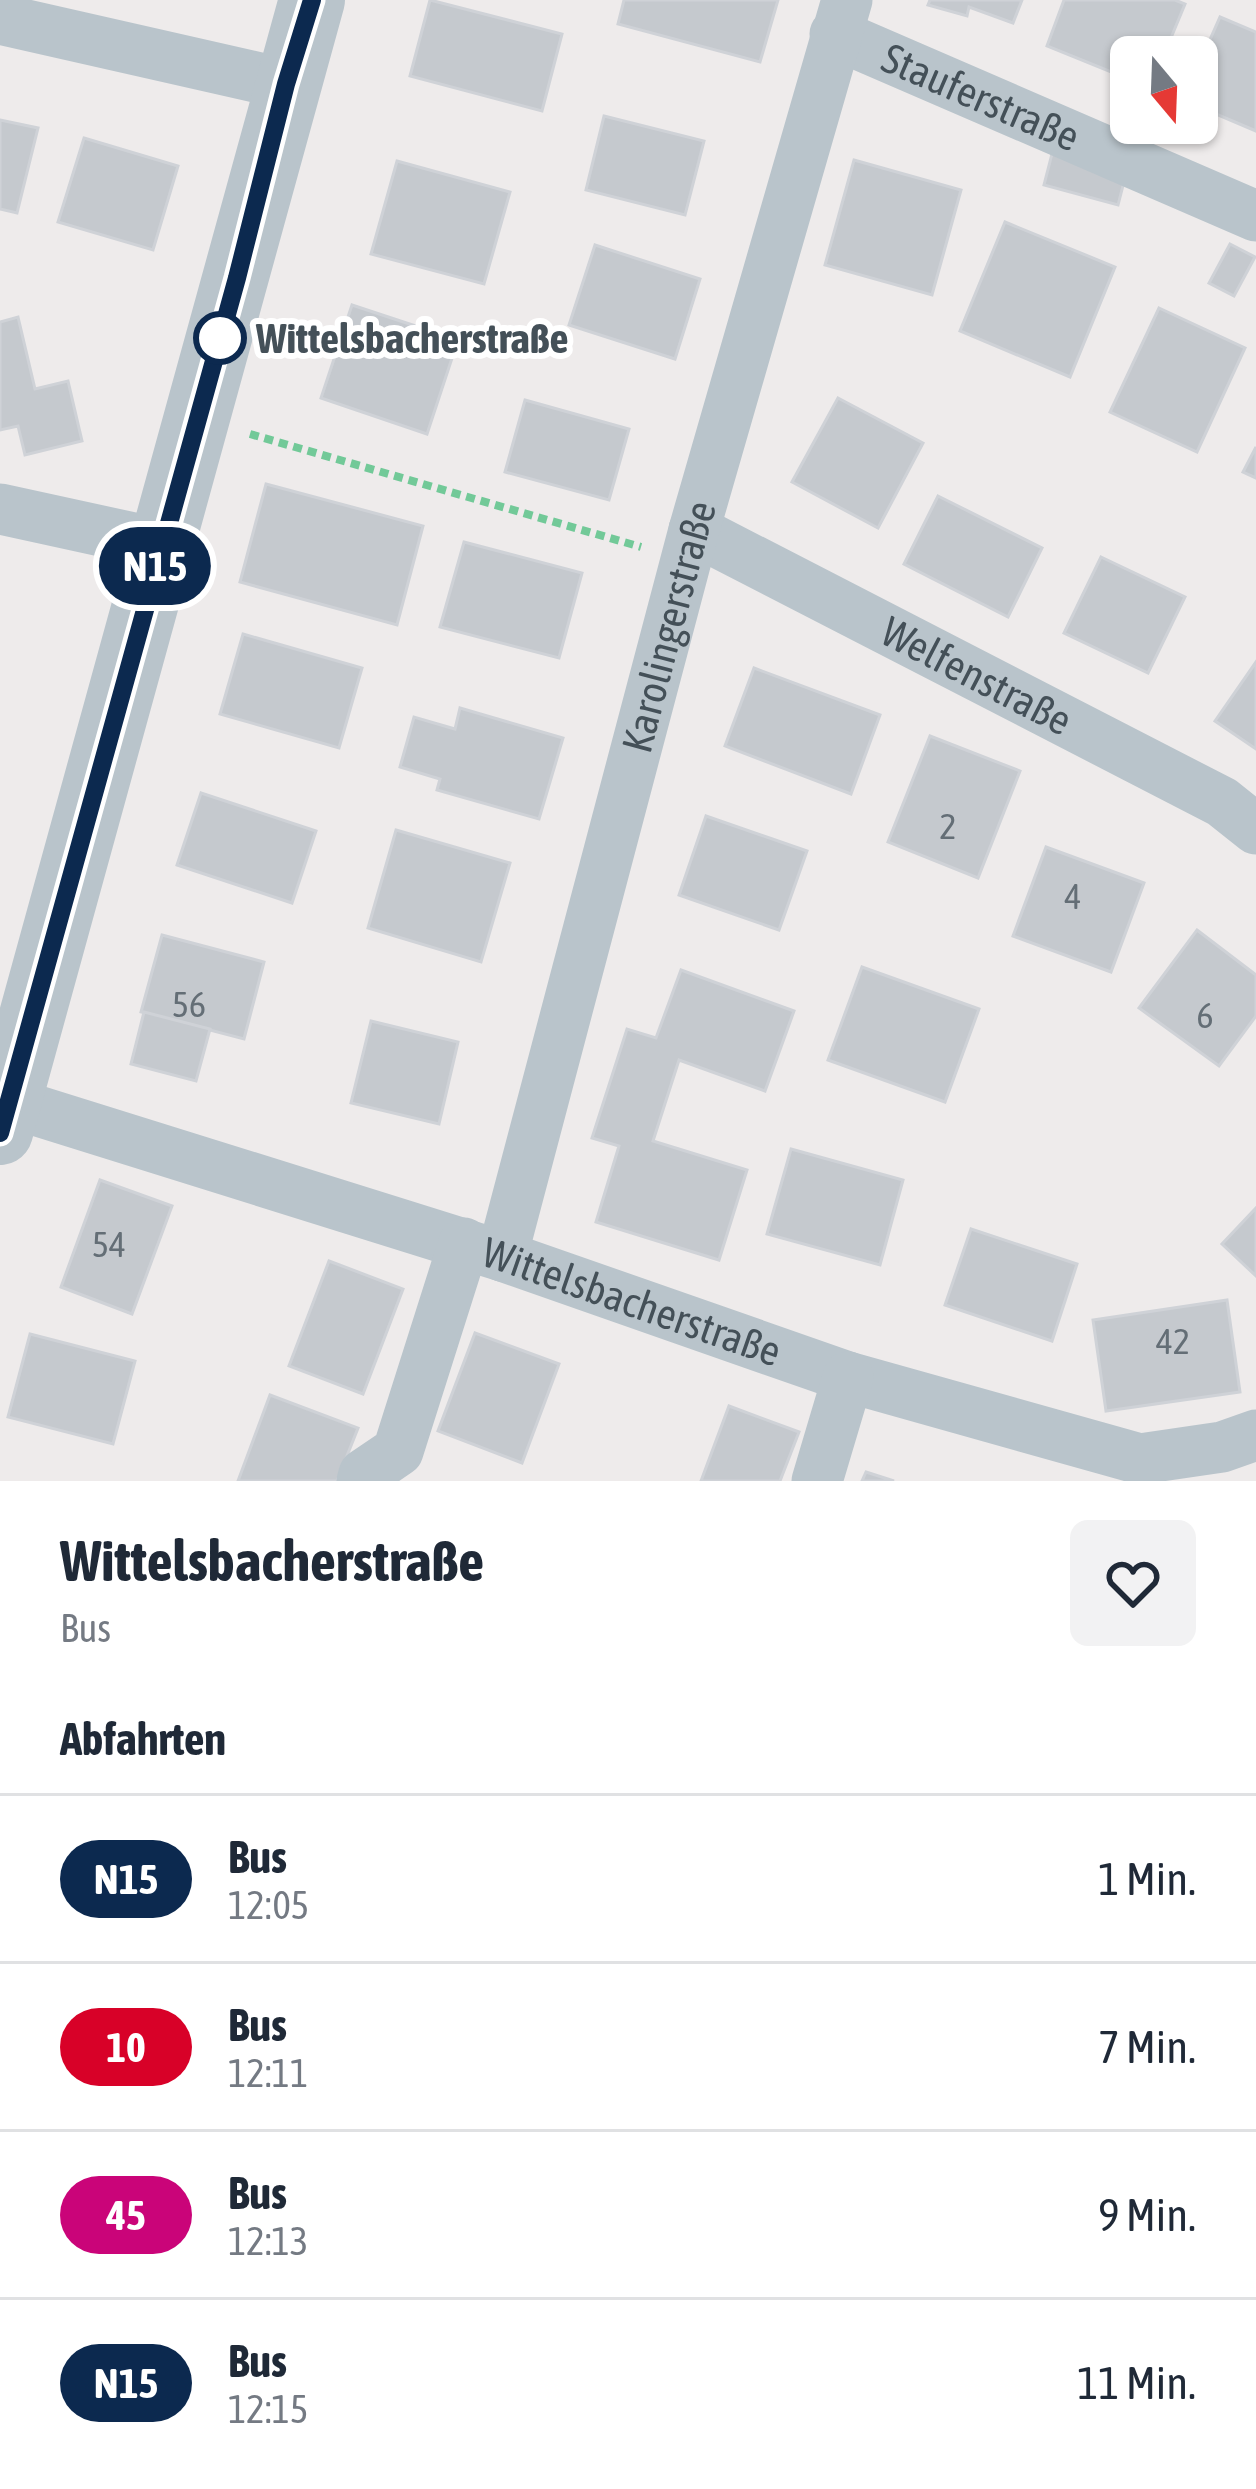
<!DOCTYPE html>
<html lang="de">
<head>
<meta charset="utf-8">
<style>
  body { margin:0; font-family:"Asap Condensed",sans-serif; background:#f2f2f3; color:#1f2937; height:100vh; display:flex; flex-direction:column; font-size:45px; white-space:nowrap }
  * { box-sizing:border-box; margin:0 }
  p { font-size:39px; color:#747a83 }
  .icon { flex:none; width:66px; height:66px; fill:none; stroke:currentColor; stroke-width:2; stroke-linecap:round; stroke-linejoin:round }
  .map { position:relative; height:1481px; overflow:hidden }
  .drawer { display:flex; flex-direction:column; background:#fff; flex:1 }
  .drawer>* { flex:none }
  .badge { padding:0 24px; border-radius:39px; font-size:42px; line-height:78px }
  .needle { width:78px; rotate:161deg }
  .buttons { position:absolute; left:1110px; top:36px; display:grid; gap:24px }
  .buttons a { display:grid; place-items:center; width:108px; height:108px; border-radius:18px; background:#fff; box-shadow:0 3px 9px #0004; font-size:60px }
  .map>.badge { position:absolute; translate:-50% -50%; box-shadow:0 0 0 6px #fff }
  h2 { padding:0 60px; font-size:45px; line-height:108px }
  .round { display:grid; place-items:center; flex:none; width:126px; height:126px; border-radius:18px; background:#f2f2f3 }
  .summary { display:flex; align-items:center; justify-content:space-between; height:204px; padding:0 60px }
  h1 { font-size:57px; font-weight:700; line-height:90px }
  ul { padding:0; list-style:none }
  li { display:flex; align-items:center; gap:36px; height:168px; padding:0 60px; border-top:3px solid #e0e1e3 }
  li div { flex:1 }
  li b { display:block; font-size:45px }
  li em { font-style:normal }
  li .badge { min-width:132px; font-weight:700; text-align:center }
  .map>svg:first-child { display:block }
</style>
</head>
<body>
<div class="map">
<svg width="1256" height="1481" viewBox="0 0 1256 1481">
  <rect width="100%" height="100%" fill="#eeebeb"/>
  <g fill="#c5c9ce" stroke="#cfd2d7" stroke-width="3">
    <polygon points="430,0 562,34 542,111 410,76"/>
    <polygon points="624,0 778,0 760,62 618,24"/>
    <polygon points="930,0 1022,0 1013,23 969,7 967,16 928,5"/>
    <polygon points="1064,0 1175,0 1185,4 1163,57 1131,57 1131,80 1047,46"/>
    <polygon points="1220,17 1256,32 1256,131 1197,106 1197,69"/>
    <polygon points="604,116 704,141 685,215 586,190"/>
    <polygon points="0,120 38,128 17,213 0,209"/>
    <polygon points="84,138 178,166 153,250 58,222"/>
    <polygon points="1054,146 1128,166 1118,205 1044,185"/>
    <polygon points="854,160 961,190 932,295 825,265"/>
    <polygon points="397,161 510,192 484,284 371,254"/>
    <polygon points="1005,222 1115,267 1070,377 960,331"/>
    <polygon points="1230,244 1255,257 1234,296 1209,283"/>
    <polygon points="595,245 700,279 675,359 569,325"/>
    <polygon points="352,305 458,340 427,434 321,398"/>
    <polygon points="1159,308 1245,348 1197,452 1110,412"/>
    <polygon points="18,317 35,389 68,381 82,441 25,455 18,426 0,430 0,322"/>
    <polygon points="838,398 923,443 878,528 792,482"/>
    <polygon points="525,400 629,429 609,500 505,472"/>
    <polygon points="1256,447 1256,478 1243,472"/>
    <polygon points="266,484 423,526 397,625 240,582"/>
    <polygon points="938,496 1042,548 1008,617 904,564"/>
    <polygon points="464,542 582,573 559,658 440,627"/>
    <polygon points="1101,557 1185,597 1148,673 1064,633"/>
    <polygon points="243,634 362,668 339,748 220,714"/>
    <polygon points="1256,662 1256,749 1215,721"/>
    <polygon points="754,668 880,715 851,794 725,746"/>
    <polygon points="460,708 563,738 539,819 437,790 440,779 400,767 414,717 455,729"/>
    <polygon points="930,736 1020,771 978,878 888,842"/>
    <polygon points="201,793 316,831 292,903 177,865"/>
    <polygon points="706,816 807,851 779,930 679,895"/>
    <polygon points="396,830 510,863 481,962 368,928"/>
    <polygon points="1046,847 1144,883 1111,972 1013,936"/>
    <polygon points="1197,930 1256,975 1256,1016 1219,1066 1139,1008"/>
    <polygon points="162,935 264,962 244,1039 141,1012"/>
    <polygon points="862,967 979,1009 945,1102 828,1060"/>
    <polygon points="681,970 794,1011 765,1091 679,1060 653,1141 747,1170 719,1260 596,1222 619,1146 592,1138 627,1029 656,1038"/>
    <polygon points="144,1012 210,1029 196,1081 131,1064"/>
    <polygon points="371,1021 458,1042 439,1124 351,1103"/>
    <polygon points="791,1149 903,1180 880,1265 767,1234"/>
    <polygon points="100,1180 172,1206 132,1314 61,1287"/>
    <polygon points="1256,1208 1256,1276 1222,1244"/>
    <polygon points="971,1229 1077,1264 1052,1341 945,1305"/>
    <polygon points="329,1261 403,1289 363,1394 289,1366"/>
    <polygon points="1227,1300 1240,1392 1106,1411 1093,1320"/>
    <polygon points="475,1333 559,1364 522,1463 438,1431"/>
    <polygon points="30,1334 135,1361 113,1444 8,1417"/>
    <polygon points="270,1395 358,1428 337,1481 238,1481"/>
    <polygon points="729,1406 799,1432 780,1481 701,1481"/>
    <polygon points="866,1472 894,1481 862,1481"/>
  </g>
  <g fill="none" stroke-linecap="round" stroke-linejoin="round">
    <polyline stroke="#72c998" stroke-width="8" stroke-dasharray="9 6" stroke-linecap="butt" points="250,434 641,547"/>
    <g stroke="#b9c4cb" stroke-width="51">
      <polyline points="0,19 286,84"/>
      <path id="s1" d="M835 34 1256 216"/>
      <polyline points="0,509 161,544"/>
      <path id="s2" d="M694 530 1222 802 1256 829"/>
      <path id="s3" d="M9 1102 502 1256 848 1377 1140 1459 1222 1447 1256 1435"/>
      <path id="s4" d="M502 1256 694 530 847 0"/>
      <polyline points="362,1481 364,1474 398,1451 464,1243"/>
      <polyline points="817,1481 848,1377"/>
    </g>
    <polyline stroke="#b9c4cb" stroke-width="66" points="0,1132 312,0"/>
  </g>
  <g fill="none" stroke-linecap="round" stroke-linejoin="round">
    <g stroke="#fff" stroke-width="27">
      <polyline id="line" points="0,1133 237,278 286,84 312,0"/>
    </g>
    <use href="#line" stroke="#0c294f" stroke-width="18"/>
  </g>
  <circle fill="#fff" stroke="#0c294f" stroke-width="6" cx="220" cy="338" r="24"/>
  <g text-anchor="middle" stroke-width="12" stroke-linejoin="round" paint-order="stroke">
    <g font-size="36" fill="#646e76">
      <text x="948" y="839">2</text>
      <text x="1073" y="909">4</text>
      <text x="189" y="1017">56</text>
      <text x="1205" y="1028">6</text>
      <text x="109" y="1257">54</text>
      <text x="1173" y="1354">42</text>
    </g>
    <g font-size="42" fill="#445058" stroke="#fff">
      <text dy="15" stroke="none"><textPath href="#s1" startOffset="159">Stauferstraße</textPath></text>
      <text dy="15" stroke="none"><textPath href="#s4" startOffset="651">Karolingerstraße</textPath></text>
      <text dy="15" stroke="none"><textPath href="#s2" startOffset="318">Welfenstraße</textPath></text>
      <text dy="15" stroke="none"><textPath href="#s3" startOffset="654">Wittelsbacherstraße</textPath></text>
    </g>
    <g font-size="42" font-weight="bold" fill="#445058" stroke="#fff" text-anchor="start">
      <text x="256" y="353">Wittelsbacherstraße</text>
    </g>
  </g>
</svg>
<div class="buttons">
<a><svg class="needle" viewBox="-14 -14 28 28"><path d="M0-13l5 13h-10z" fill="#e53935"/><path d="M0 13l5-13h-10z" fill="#747a83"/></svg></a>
</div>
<b class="badge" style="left:155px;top:566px;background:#0c294f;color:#fff">N15</b>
</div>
<section class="drawer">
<div class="summary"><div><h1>Wittelsbacherstraße</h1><p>Bus</p></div><a class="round"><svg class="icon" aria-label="heart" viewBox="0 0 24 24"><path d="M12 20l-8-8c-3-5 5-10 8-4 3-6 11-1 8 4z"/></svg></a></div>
<h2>Abfahrten</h2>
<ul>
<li><span class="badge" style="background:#0c294f;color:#fff">N15</span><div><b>Bus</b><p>12:05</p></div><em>1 Min.</em></li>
<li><span class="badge" style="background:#d80128;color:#fff">10</span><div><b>Bus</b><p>12:11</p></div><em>7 Min.</em></li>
<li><span class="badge" style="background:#ca0479;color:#fff">45</span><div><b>Bus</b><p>12:13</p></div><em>9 Min.</em></li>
<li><span class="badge" style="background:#0c294f;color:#fff">N15</span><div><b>Bus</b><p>12:15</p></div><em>11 Min.</em></li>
</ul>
</section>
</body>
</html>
